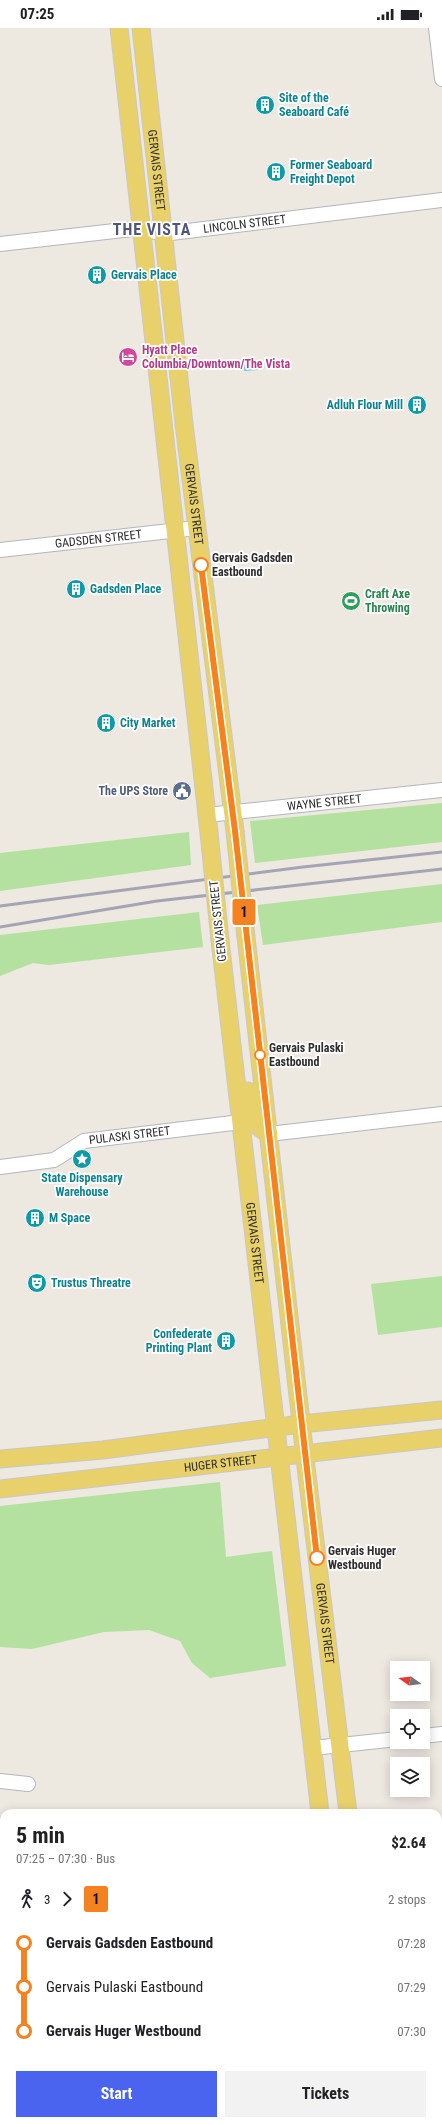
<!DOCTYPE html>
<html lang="en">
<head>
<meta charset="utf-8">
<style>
  body { margin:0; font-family:"Roboto Condensed",sans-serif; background:#f2f2f2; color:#202124; height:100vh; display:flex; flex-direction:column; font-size:15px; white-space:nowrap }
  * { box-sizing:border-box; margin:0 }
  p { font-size:13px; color:#757577 }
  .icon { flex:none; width:22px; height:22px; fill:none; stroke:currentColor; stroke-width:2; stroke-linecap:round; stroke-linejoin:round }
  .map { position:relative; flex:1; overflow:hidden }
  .details { position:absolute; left:0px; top:1781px; width:442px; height:316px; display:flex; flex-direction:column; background:#fff; border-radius:12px 12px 0 0; box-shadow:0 2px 10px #0003 }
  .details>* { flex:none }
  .badge { padding:0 8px; border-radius:3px; font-size:14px; line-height:26px }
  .needle { width:26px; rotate:284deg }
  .tools { position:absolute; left:390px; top:1633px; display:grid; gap:8px }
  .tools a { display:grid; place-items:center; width:40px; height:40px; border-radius:0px; background:#fff; box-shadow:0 2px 10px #0003; font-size:20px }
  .map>.badge { position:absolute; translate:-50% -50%; box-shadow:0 0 0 2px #fff }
  .legs { display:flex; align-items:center; gap:6px; height:44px; padding:0 16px; font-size:13px }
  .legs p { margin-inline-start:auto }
  .overview { display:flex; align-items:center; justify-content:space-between; height:68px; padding:0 16px }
  h1 { font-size:22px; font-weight:700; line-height:30px }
  .action { display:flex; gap:8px; margin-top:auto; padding:8px 16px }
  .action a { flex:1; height:46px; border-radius:0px; background:#4b64ef; color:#fff; font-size:16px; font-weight:700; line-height:46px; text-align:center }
  .action a+a { background:#f2f2f2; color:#202124 }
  ul { padding:0 16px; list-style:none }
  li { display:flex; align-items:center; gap:14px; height:44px; font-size:15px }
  li i { display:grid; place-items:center; width:6px; height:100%; margin:0 5px; background:currentColor }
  li i::after { content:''; width:10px; height:10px; margin:-5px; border:3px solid; border-radius:50%; background:#fff }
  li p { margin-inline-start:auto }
  li:first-child i { background:linear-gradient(#0000 50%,currentColor 0) }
  li:last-child i { background:linear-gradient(currentColor 50%,#0000 0) }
  .status { display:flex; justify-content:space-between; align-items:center; height:28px; padding:0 20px; background:#fff; direction:ltr }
  .status svg { height:11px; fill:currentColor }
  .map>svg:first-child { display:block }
</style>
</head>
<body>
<div class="status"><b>07:25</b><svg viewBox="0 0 49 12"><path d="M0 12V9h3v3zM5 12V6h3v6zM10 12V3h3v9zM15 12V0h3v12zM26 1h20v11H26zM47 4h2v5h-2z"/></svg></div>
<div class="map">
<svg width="442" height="2097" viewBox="0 0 442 2097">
  <rect width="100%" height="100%" fill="#ede8e0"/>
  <g fill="#b4e0a0">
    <polygon points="442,775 442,814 255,835 250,793"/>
    <polygon points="189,804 191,837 0,863 0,825"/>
    <polygon points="442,856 442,894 263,917 257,877"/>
    <polygon points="199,884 203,919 49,937 33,935 0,948 0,907"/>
    <polygon points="442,1248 442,1299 378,1307 371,1256"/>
    <polygon points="220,1454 226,1529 272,1523 286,1638 210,1650 192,1635 180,1613 149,1602 104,1604 32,1621 0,1619 0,1478"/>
    <polygon points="438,2022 442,2022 442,2097 402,2097 401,2093 438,2093"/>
    <polygon points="85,2093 142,2093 143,2097 75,2097 76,2094"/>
  </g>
  <polygon fill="#7bc6e8" points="256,331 258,342 244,343 243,332"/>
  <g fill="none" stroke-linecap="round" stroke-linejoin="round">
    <g stroke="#b3b6bf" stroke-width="16">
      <g id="minor">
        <polyline points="436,0 442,51"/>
        <path id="s1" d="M0 216 141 200 163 206 442 172"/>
        <path id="s2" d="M0 522 197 500"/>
        <path id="s3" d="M207 787 442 762"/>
        <polyline points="269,1106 442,1086"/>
        <path id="s4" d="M0 1139 54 1132 84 1113 241 1094"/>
        <polyline points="423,1708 442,1706"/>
        <polyline points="313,1720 397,1711"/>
        <polyline points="0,1753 28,1756"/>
        <polyline points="438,2008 442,2007"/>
      </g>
    </g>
    <g stroke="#c8c8c8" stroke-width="19">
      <g id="major">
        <polyline points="119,0 209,805"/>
        <path id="s5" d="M141 0 184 396 235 803"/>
        <path id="s6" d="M246 909 307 1447 348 1785"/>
        <path id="s7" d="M220 912 320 1785"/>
        <path d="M248 1063C252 1085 247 1094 269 1106"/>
        <polyline points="0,1431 103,1422 301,1396 442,1382"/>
        <path id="s8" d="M0 1461 442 1410"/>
        <polyline points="377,2093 378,2097"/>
      </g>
    </g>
    <use href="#minor" stroke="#fff" stroke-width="14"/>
    <use href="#major" stroke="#e8d06a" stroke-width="17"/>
    <g stroke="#a3a5b5" stroke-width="3">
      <polyline points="0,878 303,839 442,824"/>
      <polyline points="0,899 157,873 442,841"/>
    </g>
    <g stroke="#c8c8c8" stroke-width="19" stroke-linecap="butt">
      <g id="major-bridge">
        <polyline points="235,803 246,909"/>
        <polyline points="209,805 220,912"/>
      </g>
    </g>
    <use href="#major-bridge" stroke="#e8d06a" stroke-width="17"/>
  </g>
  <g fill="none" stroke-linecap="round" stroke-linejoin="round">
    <g stroke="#fff" stroke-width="9">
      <polyline id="line-1" points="201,537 235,803 317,1530"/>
    </g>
    <use href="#line-1" stroke="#f58220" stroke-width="6"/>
  </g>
  <defs>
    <g id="building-disc" transform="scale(1)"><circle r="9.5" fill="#0f9aa8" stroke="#fff"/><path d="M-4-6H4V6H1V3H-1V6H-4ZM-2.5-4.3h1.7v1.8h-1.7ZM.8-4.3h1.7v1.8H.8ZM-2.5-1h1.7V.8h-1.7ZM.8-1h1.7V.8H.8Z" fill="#fff"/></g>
    <g id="hotel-disc" transform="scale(1)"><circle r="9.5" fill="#d1479c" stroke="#fff"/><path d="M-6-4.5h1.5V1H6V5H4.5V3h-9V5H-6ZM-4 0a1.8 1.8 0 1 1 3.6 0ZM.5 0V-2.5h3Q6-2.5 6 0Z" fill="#fff"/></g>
    <g id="stadium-disc" transform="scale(1)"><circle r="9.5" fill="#2e9e5b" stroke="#fff"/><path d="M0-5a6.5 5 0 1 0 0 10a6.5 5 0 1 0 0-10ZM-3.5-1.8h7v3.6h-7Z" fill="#fff"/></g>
    <g id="civic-disc" transform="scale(1)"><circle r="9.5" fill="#5c6f8a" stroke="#fff"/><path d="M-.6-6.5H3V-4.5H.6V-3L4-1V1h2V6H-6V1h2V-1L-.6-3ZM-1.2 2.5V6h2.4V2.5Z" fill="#fff"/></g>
    <g id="sight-disc" transform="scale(1)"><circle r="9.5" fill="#0f9aa8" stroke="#fff"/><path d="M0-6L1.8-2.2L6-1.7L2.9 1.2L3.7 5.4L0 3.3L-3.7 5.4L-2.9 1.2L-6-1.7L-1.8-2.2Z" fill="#fff"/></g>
    <g id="theatre-disc" transform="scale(1)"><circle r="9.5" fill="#0f9aa8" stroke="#fff"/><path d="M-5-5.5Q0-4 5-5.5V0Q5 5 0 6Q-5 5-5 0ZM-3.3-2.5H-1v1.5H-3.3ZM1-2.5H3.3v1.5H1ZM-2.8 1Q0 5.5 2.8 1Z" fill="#fff"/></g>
  </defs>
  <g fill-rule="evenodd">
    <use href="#building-disc" x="265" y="77"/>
    <use href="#building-disc" x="276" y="144"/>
    <use href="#building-disc" x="97" y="247"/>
    <use href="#hotel-disc" x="128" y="329"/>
    <use href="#building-disc" x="417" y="377"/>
    <use href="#building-disc" x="76" y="561"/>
    <use href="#stadium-disc" x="351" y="573"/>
    <use href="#building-disc" x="106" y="695"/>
    <use href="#civic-disc" x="182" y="763"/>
    <use href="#sight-disc" x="82" y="1131"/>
    <use href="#building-disc" x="35" y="1190"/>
    <use href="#theatre-disc" x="37" y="1255"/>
    <use href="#building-disc" x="226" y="1313"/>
  </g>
  <g fill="#fff" stroke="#f58220" stroke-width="2">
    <circle cx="201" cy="537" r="7"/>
    <circle cx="260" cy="1027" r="5"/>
    <circle cx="317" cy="1530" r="7"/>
  </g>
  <g text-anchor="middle" stroke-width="3.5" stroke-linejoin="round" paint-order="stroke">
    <g font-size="12" font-weight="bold" fill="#0d838f" stroke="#fff" text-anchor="start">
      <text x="279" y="74">Site of the<tspan x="279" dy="14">Seaboard Café</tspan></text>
      <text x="290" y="141">Former Seaboard<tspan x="290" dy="14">Freight Depot</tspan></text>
      <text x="111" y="251">Gervais Place</text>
      <text x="403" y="381" text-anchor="end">Adluh Flour Mill</text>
      <text x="90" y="565">Gadsden Place</text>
      <text x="120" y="699">City Market</text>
      <text x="82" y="1154" text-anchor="middle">State Dispensary<tspan x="82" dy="14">Warehouse</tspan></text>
      <text x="49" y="1194">M Space</text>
      <text x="51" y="1259">Trustus Threatre</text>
      <text x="212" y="1310" text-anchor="end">Confederate<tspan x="212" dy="14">Printing Plant</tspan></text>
    </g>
    <g font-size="12" fill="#2d2d2d" stroke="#fff">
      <text dy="4" stroke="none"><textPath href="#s5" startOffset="143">GERVAIS STREET</textPath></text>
      <text dy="4" stroke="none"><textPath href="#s1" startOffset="247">LINCOLN STREET</textPath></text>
      <text dy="4" stroke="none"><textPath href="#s5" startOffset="479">GERVAIS STREET</textPath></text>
      <text dy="4" stroke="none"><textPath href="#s2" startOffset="99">GADSDEN STREET</textPath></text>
      <text dy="4" stroke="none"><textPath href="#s3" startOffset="118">WAYNE STREET</textPath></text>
      <text transform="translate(218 893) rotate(-96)" y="4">GERVAIS STREET</text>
      <text dy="4" stroke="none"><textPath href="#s4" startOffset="136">PULASKI STREET</textPath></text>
      <text dy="4" stroke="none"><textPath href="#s7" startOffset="305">GERVAIS STREET</textPath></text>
      <text dy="4" stroke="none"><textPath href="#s8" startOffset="222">HUGER STREET</textPath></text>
      <text dy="4" stroke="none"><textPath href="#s6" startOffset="691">GERVAIS STREET</textPath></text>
    </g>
    <g font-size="12" font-weight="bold" fill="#b23c85" stroke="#fff" text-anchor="start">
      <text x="142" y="326">Hyatt Place<tspan x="142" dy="14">Columbia/Downtown/The Vista</tspan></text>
    </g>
    <g font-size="12" font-weight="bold" fill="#2d2d2d" stroke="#fff" text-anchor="start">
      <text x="212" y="534">Gervais Gadsden<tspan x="212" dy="14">Eastbound</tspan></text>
      <text x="269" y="1024">Gervais Pulaski<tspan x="269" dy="14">Eastbound</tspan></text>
      <text x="328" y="1527">Gervais Huger<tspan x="328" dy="14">Westbound</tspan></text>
    </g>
    <g font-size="12" font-weight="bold" fill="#27864d" stroke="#fff" text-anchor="start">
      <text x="365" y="570">Craft Axe<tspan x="365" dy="14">Throwing</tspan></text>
    </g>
    <g font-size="12" font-weight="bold" fill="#4e5e75" stroke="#fff" text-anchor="end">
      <text x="168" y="767">The UPS Store</text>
    </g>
    <g font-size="16" font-weight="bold" letter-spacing="1" fill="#4f557b" stroke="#fff">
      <text x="152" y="207">THE VISTA</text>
    </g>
  </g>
</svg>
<div class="tools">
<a><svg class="needle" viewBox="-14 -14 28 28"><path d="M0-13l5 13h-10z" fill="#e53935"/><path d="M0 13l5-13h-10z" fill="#757577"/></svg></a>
<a><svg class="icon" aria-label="locate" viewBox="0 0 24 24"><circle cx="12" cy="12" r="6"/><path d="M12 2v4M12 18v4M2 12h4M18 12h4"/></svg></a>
<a><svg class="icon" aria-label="layers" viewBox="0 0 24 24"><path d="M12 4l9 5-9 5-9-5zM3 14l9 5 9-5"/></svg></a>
</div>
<b class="badge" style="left:244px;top:884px;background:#f58220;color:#111">1</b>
<section class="details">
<div class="overview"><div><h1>5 min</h1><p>07:25 – 07:30 · Bus</p></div><b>$2.64</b></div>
<div class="legs"><svg class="icon" aria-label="walk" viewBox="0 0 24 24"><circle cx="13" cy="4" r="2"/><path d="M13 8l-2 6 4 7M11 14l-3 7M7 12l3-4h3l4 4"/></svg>3<svg class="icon" aria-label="forward" viewBox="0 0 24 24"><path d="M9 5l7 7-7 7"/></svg><b class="badge" style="background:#f58220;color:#111">1</b><p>2 stops</p></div>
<ul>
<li><i style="color:#f58220"></i><b>Gervais Gadsden Eastbound</b><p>07:28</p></li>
<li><i style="color:#f58220"></i><span>Gervais Pulaski Eastbound</span><p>07:29</p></li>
<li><i style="color:#f58220"></i><b>Gervais Huger Westbound</b><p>07:30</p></li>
</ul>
<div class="action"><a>Start</a><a>Tickets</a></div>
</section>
</div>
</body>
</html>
